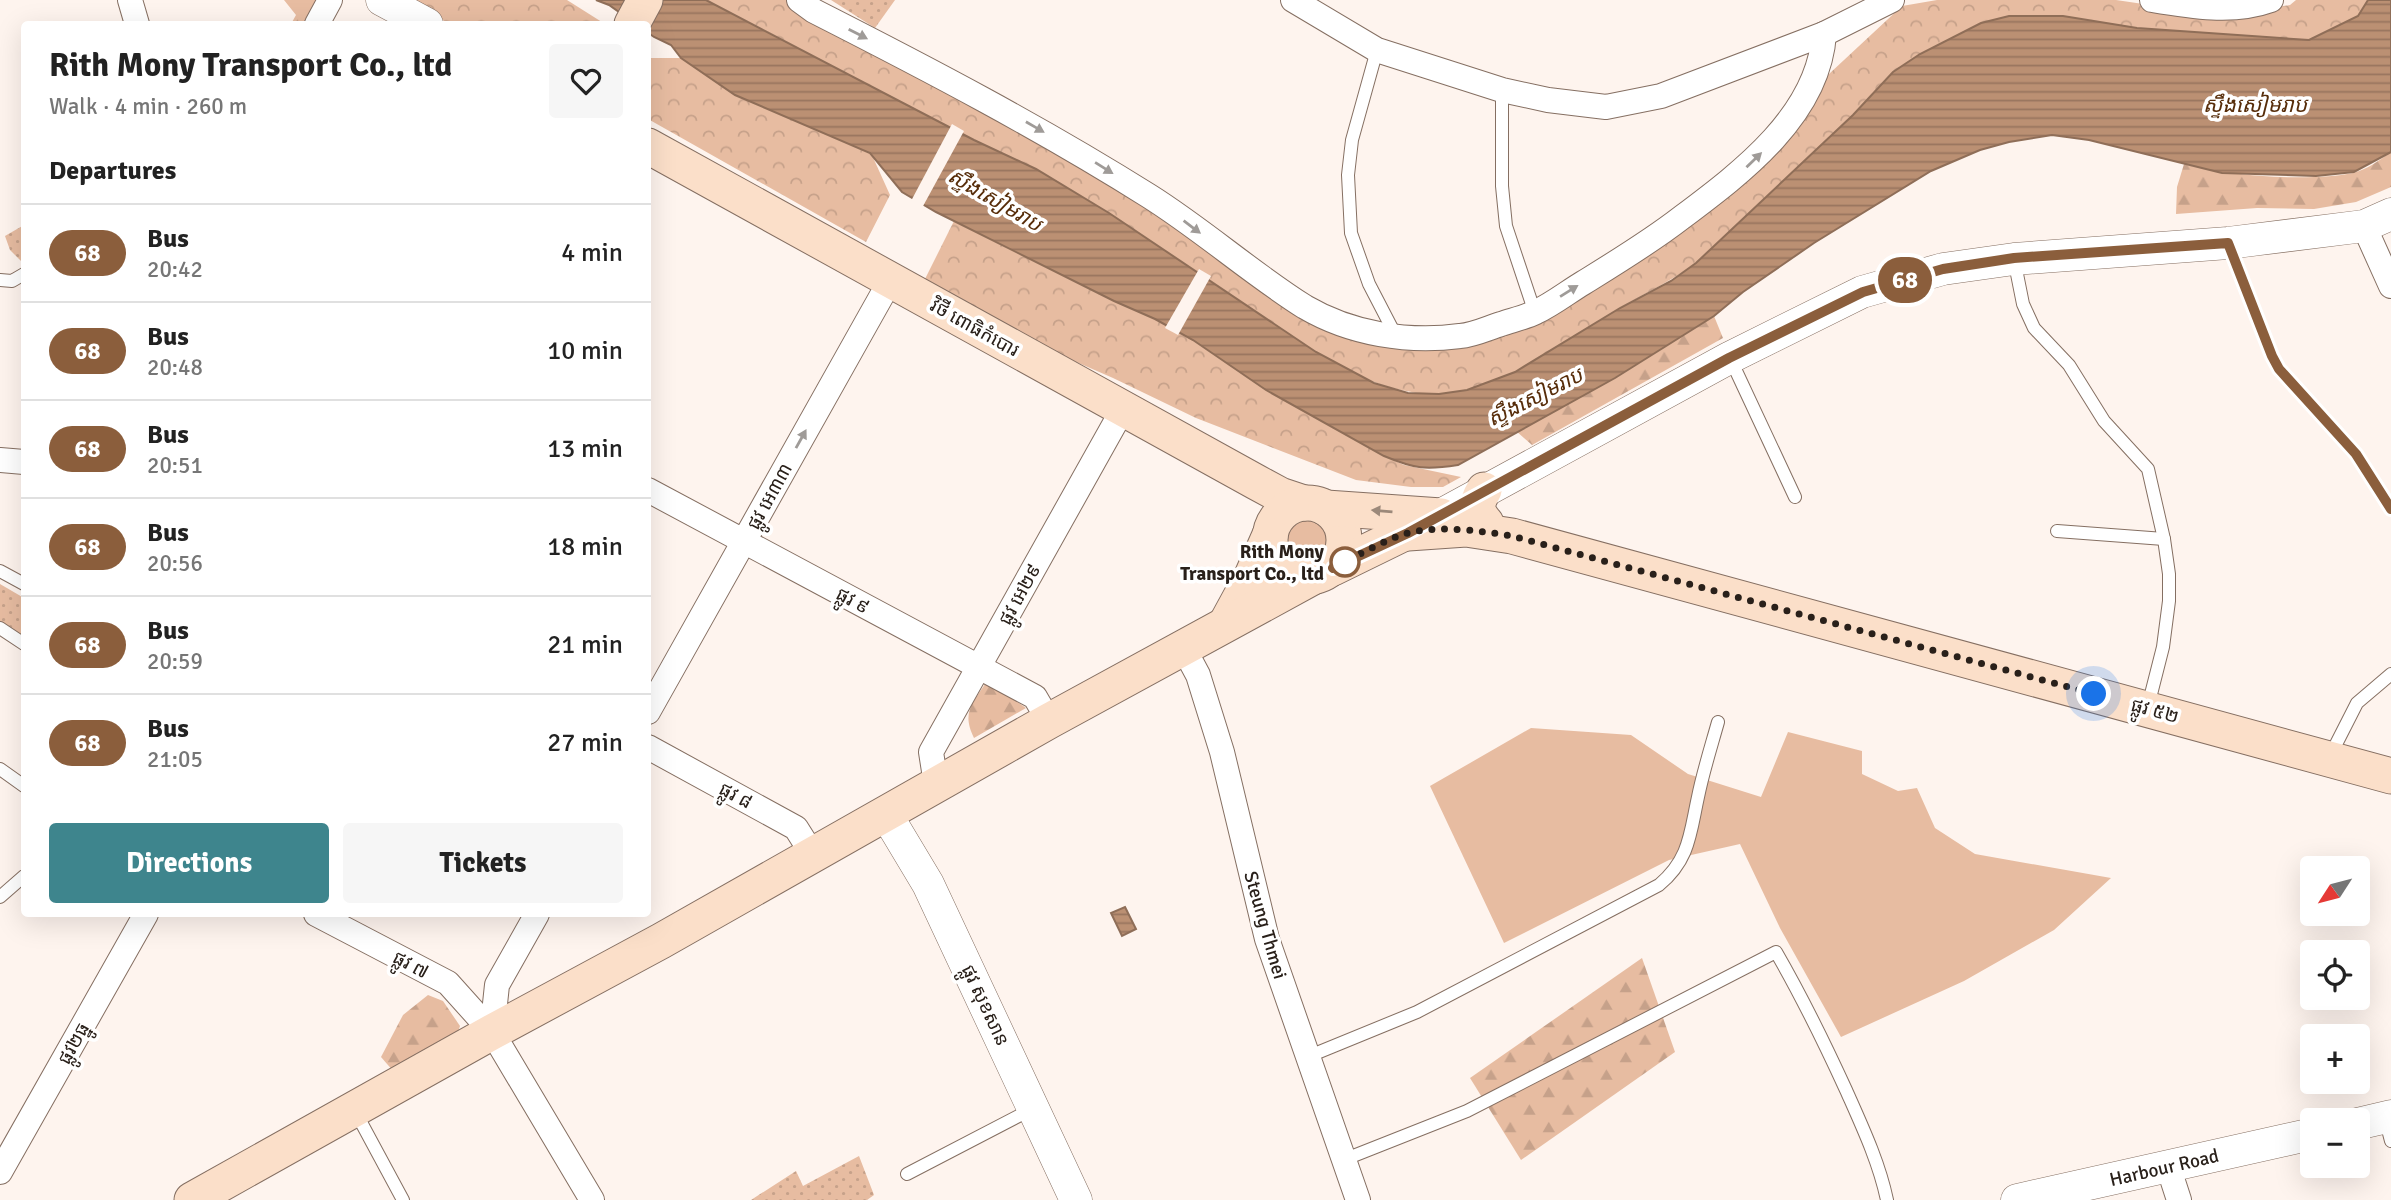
<!DOCTYPE html>
<html lang="en">
<head>
<meta charset="utf-8">
<style>
  body { margin:0; font-family:Signika,"Noto Sans Khmer",sans-serif; background:#f6f6f6; color:#222; height:100vh; display:flex; flex-direction:column; font-size:26px; white-space:nowrap }
  * { box-sizing:border-box; margin:0 }
  p { font-size:23px; color:#767676 }
  .icon { flex:none; width:38px; height:38px; fill:none; stroke:currentColor; stroke-width:2; stroke-linecap:round; stroke-linejoin:round }
  .map { position:relative; flex:1; overflow:hidden }
  .side { position:absolute; left:21px; top:21px; width:630px; height:896px; display:flex; flex-direction:column; background:#fff; border-radius:7px; box-shadow:0 7px 28px #0002 }
  .side>* { flex:none }
  .badge { padding:0 14px; border-radius:23px; font-size:24px; line-height:46px }
  .needle { width:46px; rotate:234deg }
  .controls { position:absolute; left:2300px; top:856px; display:grid; gap:14px }
  .controls a { display:grid; place-items:center; width:70px; height:70px; border-radius:7px; background:#fff; box-shadow:0 7px 28px #0002; font-size:35px }
  .you { position:absolute; width:35px; height:35px; margin:-18px; border:5px solid #fff; border-radius:50%; background:#1a73e8; box-shadow:0 0 0 10px #1a73e833 }
  .map>.badge { position:absolute; translate:-50% -50%; box-shadow:0 0 0 4px #fff }
  h2 { padding:0 28px; font-size:26px; line-height:63px }
  .round { display:grid; place-items:center; flex:none; width:74px; height:74px; border-radius:7px; background:#f6f6f6 }
  .head { display:flex; align-items:center; justify-content:space-between; height:119px; padding:0 28px }
  h1 { font-size:33px; font-weight:700; line-height:52px }
  .button { display:flex; gap:14px; margin-top:auto; padding:14px 28px }
  .button a { flex:1; height:80px; border-radius:7px; background:#3e858d; color:#fff; font-size:28px; font-weight:700; line-height:80px; text-align:center }
  .button a+a { background:#f6f6f6; color:#222 }
  ul { padding:0; list-style:none }
  li { display:flex; align-items:center; gap:21px; height:98px; padding:0 28px; border-top:2px solid #e0e0e0 }
  li div { flex:1 }
  li b { display:block; font-size:26px }
  li em { font-style:normal }
  li .badge { min-width:77px; font-weight:700; text-align:center }
  .map>svg:first-child { display:block }
</style>
</head>
<body>
<div class="map">
<svg width="2391" height="1200" viewBox="0 0 2391 1200">
  <defs>
    <pattern id="forest-firs" width="22" height="20" patternUnits="userSpaceOnUse" patternTransform="scale(1.75)"><rect width="22" height="20" fill="#e7bca1"/><path d="M5 1l3.5 6h-7zM16 11l3.5 6h-7z" fill="#c6a18a"/></pattern>
    <pattern id="park-crowns" width="20" height="18" patternUnits="userSpaceOnUse" patternTransform="scale(1.75)"><rect width="20" height="18" fill="#e7bca1"/><path d="M2 6a3 3 0 1 1 6 0M12 15a3 3 0 1 1 6 0" fill="none" stroke="#c6a18a"/></pattern>
    <pattern id="garden-dots" width="8" height="8" patternUnits="userSpaceOnUse" patternTransform="scale(1.75)"><rect width="8" height="8" fill="#e7bca1"/><path d="M2 2h.1M6 6h.1" fill="none" stroke="#c6a18a" stroke-width="1.8" stroke-linecap="round"/></pattern>
    <pattern id="water-rules" width="6" height="5" patternUnits="userSpaceOnUse" patternTransform="scale(1.75)"><rect width="6" height="5" fill="#bb9073"/><path d="M0 2.5h6" fill="none" stroke="#98755e"/></pattern>
  </defs>
  <rect width="100%" height="100%" fill="#fef4ee"/>
  <g fill="#e7bca1">
    <circle cx="1306" cy="540" r="23"/>
    <polygon points="1531,728 1631,735 1688,774 1761,797 1788,732 1862,751 1862,774 1898,791 1917,788 1935,828 1975,854 2111,878 2054,930 1964,981 1841,1037 1780,928 1740,844 1669,860 1504,943 1430,786"/>
  </g>
  <g fill="url(#forest-firs)">
    <polygon points="284,0 325,0 313,24 291,24 296,15"/>
    <path d="M2391 152V187L2356 202 2314 209 2257 208 2176 214 2177 187 2184 164C2226 176 2310 182 2353 173 2366 170 2380 160 2391 152Z"/>
    <polygon points="1714,316 1723,338 1532,445 1516,431 1615,378"/>
    <path d="M987 681 1026 708 974 738C961 712 973 703 987 681Z"/>
    <polygon points="1642,958 1675,1052 1521,1160 1470,1078"/>
    <polygon points="428,995 443,1001 460,1026 458,1032 394,1072 381,1057 403,1015"/>
  </g>
  <g fill="url(#park-crowns)">
    <polygon points="410,0 567,0 605,24 449,24"/>
    <path d="M706 0H802L956 86 1331 326 1468 343 1535 326 1685 223 1815 87 1902 6 1937 0H2116L2225 16 2290 5 2296 0H2368L2358 16 2309 40 2137 28 2063 16 1893 72 1853 115 1696 263C1671 281 1644 294 1618 309 1565 341 1499 394 1435 394 1353 393 1276 324 1211 281 1154 243 1098 205 1039 171 1018 159 994 151 972 139 883 94 795 45 706 0Z"/>
    <polygon points="648,58 681,58 735,95 871,153 890,195 866,242 648,119"/>
    <polygon points="954,221 1114,301 1155,319 1193,340 1266,390 1384,456 1404,465 1461,477 1443,487 1411,487 1356,480 1196,418 1113,378 996,327 923,283"/>
  </g>
  <g fill="url(#garden-dots)">
    <polygon points="831,0 895,0 875,28"/>
    <polygon points="24,225 24,264 10,250 5,236"/>
    <polygon points="0,584 24,598 24,645 0,634"/>
    <polygon points="859,1156 874,1195 867,1200 751,1200 796,1171 803,1186"/>
  </g>
  <g fill="url(#water-rules)" stroke="#8f6e58" stroke-width="2">
    <path d="M596 0H706L974 140 1036 169 1109 213 1316 352 1374 383 1408 393 1439 394 1467 390 1515 372 1620 308 1671 281 1696 263 1853 115 1893 72 1920 54 1981 23 2009 16H2063L2137 28 2309 40 2358 16 2368 0H2391V152L2354 172 2316 176 2222 173 2089 140 2052 135 2009 142 1980 150 1931 171 1814 243 1743 292 1714 316 1615 378 1458 465C1426 470 1415 469 1384 456L1266 390 1193 340 1155 319 1114 301 936 212 902 192 870 153 735 95 681 58 671 45 654 37 609 5Z"/>
    <polygon points="1125,907 1136,929 1122,936 1111,913"/>
  </g>
  <g fill="#fef4ee">
    <polygon points="952,124 964,131 922,208 911,201"/>
    <polygon points="1199,269 1211,276 1178,335 1165,328"/>
  </g>
  <g fill="none" stroke-linecap="round" stroke-linejoin="round">
    <g stroke="#856f62" stroke-width="14">
      <g id="service">
        <polyline points="1377,50 1352,140 1348,175 1351,233 1369,284 1397,338"/>
        <polyline points="1502,90 1502,186 1506,226 1535,313"/>
        <polyline points="2228,243 2272,356 2279,369 2356,454 2391,509"/>
        <polyline points="2014,259 2023,304 2034,328 2069,365 2104,421 2148,469 2164,539 2169,574 2169,601 2163,647 2148,706"/>
        <polyline points="0,280 12,281 24,274"/>
        <polyline points="1730,358 1795,497"/>
        <polyline points="2057,531 2164,539"/>
        <polyline points="0,571 24,584"/>
        <polyline points="0,628 24,644"/>
        <polyline points="2329,758 2357,703 2391,674"/>
        <polyline points="0,769 24,786"/>
        <polyline points="0,897 24,876"/>
        <path d="M1307 1057 1417 1012 1659 885C1690 859 1690 833 1698 797 1703 772 1711 747 1718 722"/>
        <polyline points="355,1111 403,1200"/>
        <polyline points="2385,1118 2391,1141"/>
        <path d="M1343 1160 1467 1111 1776 952C1802 997 1824 1042 1846 1090 1862 1126 1879 1162 1887 1200"/>
        <polyline points="907,1174 1034,1108"/>
      </g>
    </g>
    <g stroke="#856f62" stroke-width="26">
      <g id="minor">
        <polyline points="130,0 137,24"/>
        <path d="M799 0 814 11C928 69 1041 128 1149 196 1203 230 1251 273 1305 307 1351 334 1408 343 1460 336 1474 335 1488 328 1501 324 1513 320 1526 317 1536 312 1553 304 1568 292 1583 283 1617 262 1650 242 1681 218 1741 173 1819 115 1824 34"/>
        <polyline points="1293,0 1377,50 1502,90 1548,100 1606,107 1661,96 1824,34 1892,0"/>
        <path d="M2152 0C2192 6 2232 14 2271 0"/>
        <polyline points="317,24 330,0"/>
        <polyline points="2364,226 2391,286"/>
        <polyline points="0,460 24,462"/>
        <polyline points="648,490 1035,697 1049,721"/>
        <polyline points="1183,647 1198,675 1222,752 1267,939 1358,1200"/>
        <polyline points="648,712 890,281"/>
        <polyline points="648,747 796,828 813,855"/>
        <polyline points="936,784 931,752 1123,409"/>
        <polyline points="316,914 448,983 492,1032 592,1200"/>
        <polyline points="492,1032 497,985 537,914"/>
        <polyline points="2168,1166 2179,1200"/>
        <polyline points="0,1172 146,914"/>
      </g>
    </g>
    <g stroke="#856f62" stroke-width="33">
      <g id="tertiary">
        <polyline points="382,0 427,24"/>
        <polyline points="1439,516 1729,358 1862,292 1943,269 2014,259 2228,243 2364,226 2391,214"/>
        <polyline points="886,814 928,884 1076,1200"/>
        <polyline points="2357,1124 2391,1116"/>
        <polyline points="2017,1200 2312,1134"/>
      </g>
    </g>
    <g stroke="#856f62" stroke-width="37">
      <g id="secondary">
        <polyline points="632,24 645,0"/>
        <polyline points="648,146 1256,482 1280,495 1304,503"/>
        <path d="M1484 490C1476 503 1475 511 1486 523"/>
        <circle cx="1307" cy="540" r="37"/>
        <polyline points="1326,508 1441,516"/>
        <polyline points="1408,533 1466,529 1512,536 2391,776"/>
        <polyline points="1333,568 1429,521"/>
        <polyline points="1227,622 1251,578 1270,535"/>
        <polyline points="192,1200 492,1032 661,941 1049,721 1313,577"/>
      </g>
    </g>
    <use href="#service" stroke="#fff" stroke-width="12"/>
    <use href="#minor" stroke="#fff" stroke-width="24"/>
    <use href="#tertiary" stroke="#fff" stroke-width="32"/>
    <use href="#secondary" stroke="#fbdfc9" stroke-width="35"/>
  </g>
  <defs><path id="oneway-solid" d="M-6-.8H1V-3.2L6.5 0L1 3.2V.8H-6Z" transform="scale(1.75)"/></defs>
  <g fill="#9f9b98">
    <use href="#oneway-solid" transform="translate(858 34) rotate(27)"/>
    <use href="#oneway-solid" transform="translate(1035 127) rotate(30)"/>
    <use href="#oneway-solid" transform="translate(1754 160) rotate(-44)"/>
    <use href="#oneway-solid" transform="translate(1104 168) rotate(32)"/>
    <use href="#oneway-solid" transform="translate(1192 227) rotate(37)"/>
    <use href="#oneway-solid" transform="translate(1569 291) rotate(-32)"/>
    <use href="#oneway-solid" transform="translate(801 439) rotate(-61)"/>
  </g>
  <use fill="#9c897a" href="#oneway-solid" transform="translate(1382 511) rotate(-175)"/>
  <g fill="none" stroke-linecap="round" stroke-linejoin="round">
    <g stroke="#fff" stroke-width="16">
      <polyline id="line" points="1333,568 1408,533 1729,358 1863,292 1943,269 2014,258 2228,243 2272,356 2279,369 2356,454 2391,509"/>
    </g>
    <use href="#line" stroke="#8b5e3c" stroke-width="10"/>
    <path stroke="#29201a" stroke-width="7" stroke-dasharray="0 12.6" d="M1345 562 1339 558 1333 568C1354 558 1387 538 1408 533 1438 525 1482 531 1512 536L2094 694"/>
  </g>
  <circle fill="#fff" stroke="#8b5e3c" stroke-width="3.5" cx="1345" cy="562" r="14"/>
  <g text-anchor="middle" stroke-width="7" stroke-linejoin="round" paint-order="stroke">
    <g font-size="19" fill="#29201a" stroke="#fff">
      <text transform="translate(975 327) rotate(29)" y="7">វិថី ពោធិកំបោរ</text>
      <text transform="translate(769 496) rotate(-61)" y="7">ផ្លូវ អេ៣៣</text>
      <text transform="translate(1019 594) rotate(-61)" y="7">ផ្លូវ អេ២៩</text>
      <text transform="translate(853 600) rotate(28)" y="7">ផ្លូវ ៩</text>
      <text transform="translate(2155 710) rotate(15)" y="7">ផ្លូវ ៥២</text>
      <text transform="translate(736 795) rotate(28)" y="7">ផ្លូវ ៨</text>
      <text transform="translate(1266 925) rotate(74)" y="7">Steung Thmei</text>
      <text transform="translate(411 964) rotate(28)" y="7">ផ្លូវ ៧</text>
      <text transform="translate(986 1005) rotate(65)" y="7">ផ្លូវ សុខសាន</text>
      <text transform="translate(73 1043) rotate(-61)" y="7">ផ្លូវ២ធ្នូ</text>
      <text transform="translate(2164 1167) rotate(-13)" y="7">Harbour Road</text>
    </g>
    <g font-size="19" font-weight="bold" fill="#29201a" stroke="#fff" text-anchor="end">
      <text x="1324" y="558">Rith Mony<tspan x="1324" dy="22">Transport Co., ltd</tspan></text>
    </g>
    <g font-size="21" font-style="italic" fill="#572d0a" stroke="#fff">
      <text x="2255" y="112">ស្ទឹងសៀមរាប</text>
      <text transform="translate(995 200) rotate(30)" y="7">ស្ទឹងសៀមរាប</text>
      <text transform="translate(1535 397) rotate(-27)" y="7">ស្ទឹងសៀមរាប</text>
    </g>
  </g>
</svg>
<div class="controls">
<a><svg class="needle" viewBox="-14 -14 28 28"><path d="M0-13l5 13h-10z" fill="#e53935"/><path d="M0 13l5-13h-10z" fill="#767676"/></svg></a>
<a><svg class="icon" aria-label="locate" viewBox="0 0 24 24"><circle cx="12" cy="12" r="6"/><path d="M12 2v4M12 18v4M2 12h4M18 12h4"/></svg></a>
<a>+</a>
<a>−</a>
</div>
<div class="you" style="left:2094px;top:694px"></div>
<b class="badge" style="left:1905px;top:280px;background:#8b5e3c;color:#fff">68</b>
<section class="side">
<div class="head"><div><h1>Rith Mony Transport Co., ltd</h1><p>Walk · 4 min · 260 m</p></div><a class="round"><svg class="icon" aria-label="heart" viewBox="0 0 24 24"><path d="M12 20l-8-8c-3-5 5-10 8-4 3-6 11-1 8 4z"/></svg></a></div>
<h2>Departures</h2>
<ul>
<li><span class="badge" style="background:#8b5e3c;color:#fff">68</span><div><b>Bus</b><p>20:42</p></div><em>4 min</em></li>
<li><span class="badge" style="background:#8b5e3c;color:#fff">68</span><div><b>Bus</b><p>20:48</p></div><em>10 min</em></li>
<li><span class="badge" style="background:#8b5e3c;color:#fff">68</span><div><b>Bus</b><p>20:51</p></div><em>13 min</em></li>
<li><span class="badge" style="background:#8b5e3c;color:#fff">68</span><div><b>Bus</b><p>20:56</p></div><em>18 min</em></li>
<li><span class="badge" style="background:#8b5e3c;color:#fff">68</span><div><b>Bus</b><p>20:59</p></div><em>21 min</em></li>
<li><span class="badge" style="background:#8b5e3c;color:#fff">68</span><div><b>Bus</b><p>21:05</p></div><em>27 min</em></li>
</ul>
<div class="button"><a>Directions</a><a>Tickets</a></div>
</section>
</div>
</body>
</html>
